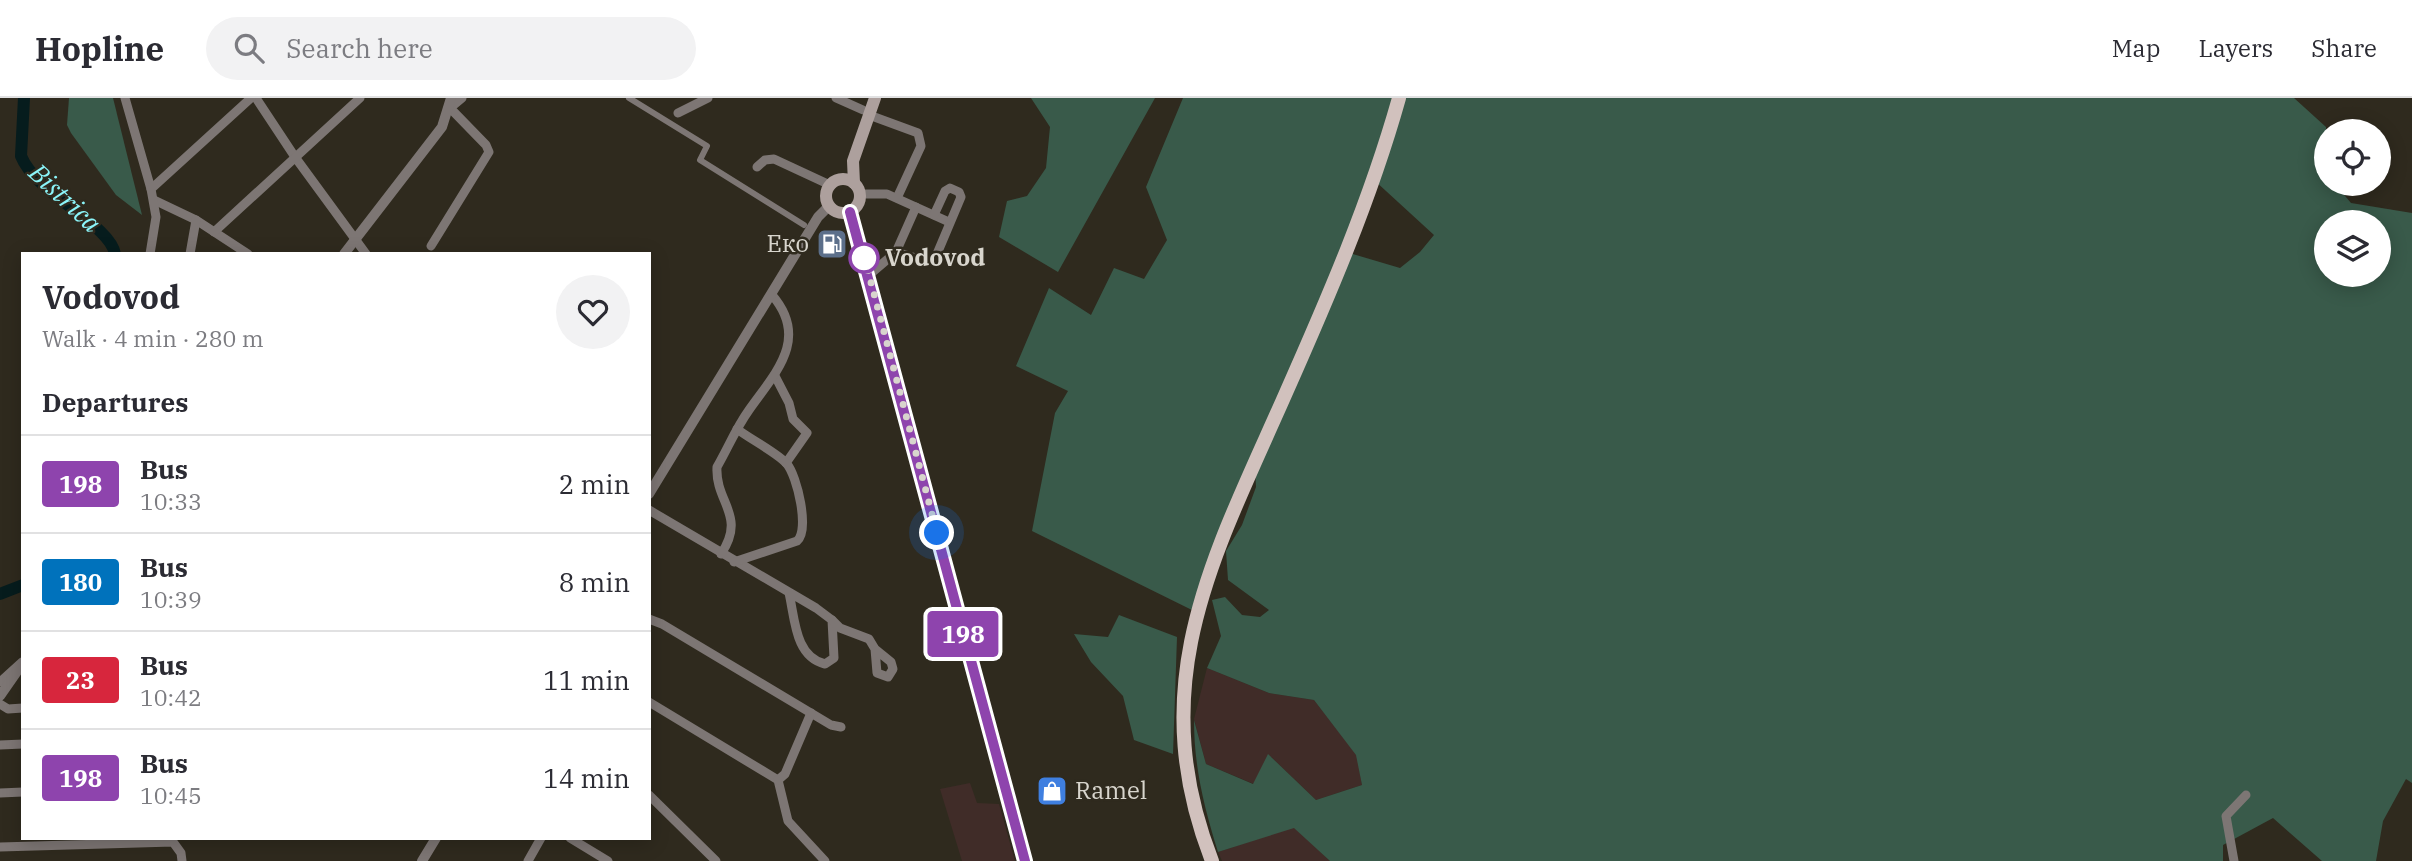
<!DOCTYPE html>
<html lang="en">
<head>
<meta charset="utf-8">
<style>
  body { margin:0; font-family:"IBM Plex Serif",serif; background:#f2f2f3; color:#2b2b33; height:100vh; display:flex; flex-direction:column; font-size:26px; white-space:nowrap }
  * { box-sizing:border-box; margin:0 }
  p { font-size:23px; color:#7c7c81 }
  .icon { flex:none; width:38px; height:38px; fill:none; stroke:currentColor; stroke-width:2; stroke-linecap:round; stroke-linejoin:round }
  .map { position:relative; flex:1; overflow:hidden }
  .drawer { position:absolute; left:21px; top:154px; width:630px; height:588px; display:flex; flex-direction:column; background:#fff; border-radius:0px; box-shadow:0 4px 18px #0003 }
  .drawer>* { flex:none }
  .badge { padding:0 14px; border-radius:5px; font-size:24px; line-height:46px }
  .controls { position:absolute; left:2314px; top:21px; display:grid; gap:14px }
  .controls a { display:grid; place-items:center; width:77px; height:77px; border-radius:50%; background:#fff; box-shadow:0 4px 18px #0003; font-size:35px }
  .you { position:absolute; width:35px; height:35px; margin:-18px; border:5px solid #fff; border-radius:50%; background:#1a73e8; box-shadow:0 0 0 10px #1a73e833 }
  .map>.badge { position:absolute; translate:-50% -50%; box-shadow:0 0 0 4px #fff }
  h2 { padding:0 21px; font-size:26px; line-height:63px }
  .round { display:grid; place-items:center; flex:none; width:74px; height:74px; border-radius:37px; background:#f2f2f3 }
  .overview { display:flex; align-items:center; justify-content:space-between; height:119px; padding:0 21px }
  h1 { font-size:33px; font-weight:700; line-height:52px }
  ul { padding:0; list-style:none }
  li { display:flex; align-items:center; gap:21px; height:98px; padding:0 21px; border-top:2px solid #e1e1e2 }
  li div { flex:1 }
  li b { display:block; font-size:26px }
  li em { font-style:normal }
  li .badge { min-width:77px; font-weight:700; text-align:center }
  header { display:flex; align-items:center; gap:42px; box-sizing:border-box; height:98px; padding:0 35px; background:#fff; border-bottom:2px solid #e1e1e2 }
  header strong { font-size:33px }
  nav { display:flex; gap:38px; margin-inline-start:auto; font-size:24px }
  .search { width:490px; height:63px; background:#f2f2f3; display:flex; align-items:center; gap:18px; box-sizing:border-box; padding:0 24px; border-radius:38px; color:#7c7c81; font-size:26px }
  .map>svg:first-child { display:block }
</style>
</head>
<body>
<header>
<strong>Hopline</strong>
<div class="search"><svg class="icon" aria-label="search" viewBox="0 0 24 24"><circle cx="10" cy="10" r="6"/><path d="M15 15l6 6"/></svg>Search here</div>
<nav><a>Map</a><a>Layers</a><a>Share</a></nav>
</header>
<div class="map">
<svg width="2412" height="763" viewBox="0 0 2412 763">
  <rect width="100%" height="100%" fill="#2f2a1e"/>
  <g fill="#402c28">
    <polygon points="1207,570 1269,595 1314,602 1357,657 1362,687 1316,702 1269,657 1254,686 1206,666 1194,621"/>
    <polygon points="970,685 977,705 999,706 1015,763 962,763 940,691"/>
    <polygon points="1294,729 1330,763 1222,763 1218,754"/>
  </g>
  <g fill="#395a4a" fill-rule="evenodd">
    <polygon points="69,0 113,0 142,117 116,97 71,35 67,27"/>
    <polygon points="1031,0 1155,0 1058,174 999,139 1007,103 1027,98 1046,70 1050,29"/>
    <path d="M1183 0H2294L2326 29V86H2335L2351 105 2412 115V685L2406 681 2383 723 2376 763H2322L2273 720 2223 747V763H1330L1294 730 1218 754C1204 709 1194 669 1194 622L1206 666 1253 686 1268 656 1316 702 1362 687 1356 657 1314 602 1269 595 1207 570 1221 538 1212 502 1225 499 1242 517 1260 519 1269 512 1228 482 1226 453 1242 427 1256 389 1255 369 1196 514 1032 433 1055 315 1068 293 1016 268 1049 190 1091 217 1114 170 1144 181 1167 142 1146 89ZM1374 82 1434 137 1420 154 1400 170 1346 154ZM2326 124H2378V177H2326Z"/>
    <polygon points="1119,517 1177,539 1173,656 1134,642 1123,598 1091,564 1074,536 1108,539"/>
  </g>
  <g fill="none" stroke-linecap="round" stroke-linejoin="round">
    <g stroke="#061c1d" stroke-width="12">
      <path d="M24 0 21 58C36 96 110 126 115 156"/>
      <polyline points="0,496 23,487"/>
    </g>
    <polyline stroke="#7d7674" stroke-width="6" points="629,0 707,48 700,62 804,127"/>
    <g stroke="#7d7674" stroke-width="9">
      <polyline points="125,0 151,91"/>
      <polyline points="256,0 295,59 366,156"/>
      <polyline points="836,0 863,12"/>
      <polyline points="678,15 708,0"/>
      <polyline points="869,17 918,35 921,48 897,100"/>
      <polyline points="757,69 765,62 774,61 830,87"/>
      <polyline points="860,96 887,96 949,124"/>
      <polyline points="154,102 196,122 248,156"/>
      <polyline points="214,134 360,0"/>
      <polyline points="431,148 489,54 486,47 450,10 462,0"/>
      <polyline points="896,154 929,164 934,163 961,99 959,94 950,90 945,93 934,117"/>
      <polyline points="150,156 156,119 151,91 251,0"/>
      <polyline points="190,156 196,122"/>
      <polyline points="869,177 896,154 916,109"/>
      <polyline points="775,278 789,305 793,321 807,335 786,365"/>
      <path d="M649 412 816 510 832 522 834 560 825 566C795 559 795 521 789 495"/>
      <path d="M721 456C747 417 715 405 717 369 728 350 736 330 749 312 775 275 810 241 772 197"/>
      <path d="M734 464 797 443C810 432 797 378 787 366 779 356 750 341 737 331"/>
      <polyline points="649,521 662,526 831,627 841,629"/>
      <polyline points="832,522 840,530 869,541 875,551 877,575 888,579 893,571 891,564 875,551"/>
      <polyline points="0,584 22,564"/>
      <polyline points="649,604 778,682 788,723 825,763"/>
      <polyline points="0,606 8,611 23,610"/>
      <polyline points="0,647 23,646"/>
      <polyline points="778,682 785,676 811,615"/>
      <polyline points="0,695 23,694"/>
      <polyline points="649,697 716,763"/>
      <polyline points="570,740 608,763"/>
      <polyline points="0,749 173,744 181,755 182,763"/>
      <polyline points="528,763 541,740"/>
      <polyline points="2234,763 2226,718 2246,697"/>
    </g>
    <g stroke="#7d7674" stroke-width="10">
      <polyline points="344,156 442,29 451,0"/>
      <polyline points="649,396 818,119 829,108"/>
      <polyline points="0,598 23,565"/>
      <polyline points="422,763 436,740"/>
    </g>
    <g stroke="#ada09d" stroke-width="12">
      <circle cx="843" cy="98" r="17"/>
      <polyline points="854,85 853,63 875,0"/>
      <polyline points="850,114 1025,763"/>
    </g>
    <path stroke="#d1c1bd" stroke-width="14" d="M1212 763C1142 584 1214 458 1285 297 1328 200 1370 103 1399 0"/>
  </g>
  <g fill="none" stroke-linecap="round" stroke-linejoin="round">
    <g stroke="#fff" stroke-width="16">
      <polyline id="line" points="850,114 1025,763"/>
    </g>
    <use href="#line" stroke="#8e44ad" stroke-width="10"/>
    <polyline stroke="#d8d5cd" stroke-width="7" stroke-dasharray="0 12.6" points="864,160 863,154 937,435"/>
  </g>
  <defs>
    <g id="fuel-square" transform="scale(1.575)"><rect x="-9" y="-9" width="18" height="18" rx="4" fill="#5c6f8a" stroke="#2f2a1e"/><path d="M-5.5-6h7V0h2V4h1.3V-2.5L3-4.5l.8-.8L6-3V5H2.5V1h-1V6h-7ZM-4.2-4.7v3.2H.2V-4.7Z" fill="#fff"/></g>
    <g id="shop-square" transform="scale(1.575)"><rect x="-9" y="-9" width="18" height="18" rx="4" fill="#3f7fe0" stroke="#2f2a1e"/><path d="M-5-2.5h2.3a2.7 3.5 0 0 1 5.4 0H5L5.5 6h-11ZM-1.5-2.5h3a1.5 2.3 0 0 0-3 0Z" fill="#fff"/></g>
  </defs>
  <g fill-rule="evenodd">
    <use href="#fuel-square" x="832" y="146"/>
    <use href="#shop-square" x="1052" y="693"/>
  </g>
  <circle fill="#fff" stroke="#8e44ad" stroke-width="3.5" cx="864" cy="160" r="14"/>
  <g text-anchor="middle" stroke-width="5" stroke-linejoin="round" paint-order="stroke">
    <g font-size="24" fill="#d8d5cd" stroke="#2f2a1e" text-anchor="end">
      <text x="809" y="154">Еко</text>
      <text x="1075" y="701" text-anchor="start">Ramel</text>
    </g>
    <g font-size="24" font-weight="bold" fill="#d8d5cd" stroke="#2f2a1e" text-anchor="start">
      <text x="885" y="168">Vodovod</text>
    </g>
    <g font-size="26" font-style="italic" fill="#8bf5f9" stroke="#2f2a1e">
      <text transform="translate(65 100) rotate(43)" y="9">Bistrica</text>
    </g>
  </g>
</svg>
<div class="controls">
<a><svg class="icon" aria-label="locate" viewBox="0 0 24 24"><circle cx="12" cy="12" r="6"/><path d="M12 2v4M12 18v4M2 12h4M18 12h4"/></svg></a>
<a><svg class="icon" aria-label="layers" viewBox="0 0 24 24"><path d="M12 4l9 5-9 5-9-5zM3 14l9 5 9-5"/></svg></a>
</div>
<div class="you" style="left:937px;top:435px"></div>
<b class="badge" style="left:963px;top:536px;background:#8e44ad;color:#fff">198</b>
<section class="drawer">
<div class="overview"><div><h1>Vodovod</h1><p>Walk · 4 min · 280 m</p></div><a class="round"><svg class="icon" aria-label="heart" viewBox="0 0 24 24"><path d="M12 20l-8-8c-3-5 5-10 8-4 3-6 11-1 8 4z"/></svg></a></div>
<h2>Departures</h2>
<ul>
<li><span class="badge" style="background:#8e44ad;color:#fff">198</span><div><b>Bus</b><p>10:33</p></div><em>2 min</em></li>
<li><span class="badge" style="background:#0072bc;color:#fff">180</span><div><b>Bus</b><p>10:39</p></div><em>8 min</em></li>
<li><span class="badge" style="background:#d7263d;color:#fff">23</span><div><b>Bus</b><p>10:42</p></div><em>11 min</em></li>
<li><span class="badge" style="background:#8e44ad;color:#fff">198</span><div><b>Bus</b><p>10:45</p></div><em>14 min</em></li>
</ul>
</section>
</div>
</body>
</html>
